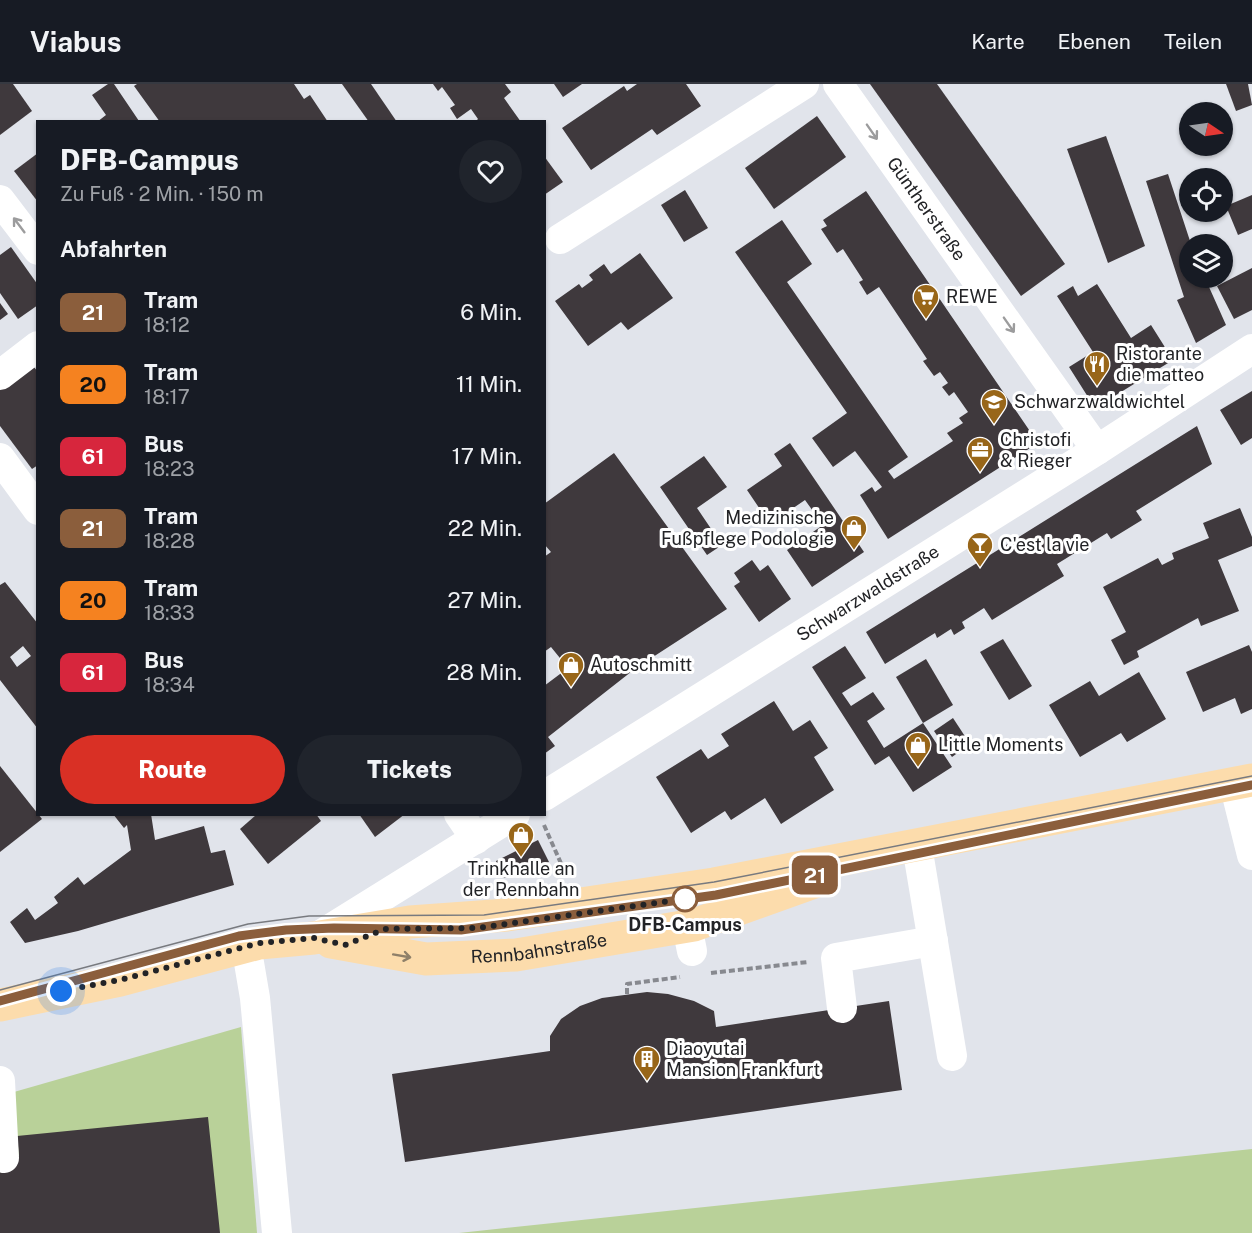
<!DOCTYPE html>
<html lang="de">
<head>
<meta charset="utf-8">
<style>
  body { margin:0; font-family:"Public Sans",sans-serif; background:#20242c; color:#f1f3f6; height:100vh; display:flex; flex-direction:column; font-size:22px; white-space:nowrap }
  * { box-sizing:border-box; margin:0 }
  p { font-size:20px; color:#9ea1a6 }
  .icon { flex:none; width:33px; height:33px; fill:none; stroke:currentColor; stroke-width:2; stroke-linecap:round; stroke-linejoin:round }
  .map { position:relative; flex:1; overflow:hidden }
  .drawer { position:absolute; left:36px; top:36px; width:510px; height:696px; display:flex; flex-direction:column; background:#171b24; border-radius:0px; box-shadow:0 2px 4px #0004 }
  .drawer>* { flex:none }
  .badge { padding:0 12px; border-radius:9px; font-size:21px; line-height:39px }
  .needle { width:39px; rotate:103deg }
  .tools { position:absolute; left:1179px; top:18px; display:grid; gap:12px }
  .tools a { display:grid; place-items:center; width:54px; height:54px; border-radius:50%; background:#171b24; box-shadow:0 2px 4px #0004; font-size:30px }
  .you { position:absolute; width:30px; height:30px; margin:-15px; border:4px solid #fff; border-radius:50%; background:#1a73e8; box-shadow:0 0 0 9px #1a73e833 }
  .map>.badge { position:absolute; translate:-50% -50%; box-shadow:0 0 0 3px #fff }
  h2 { padding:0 24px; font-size:22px; line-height:54px }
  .round { display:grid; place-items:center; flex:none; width:63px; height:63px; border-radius:32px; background:#20242c }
  .headline { display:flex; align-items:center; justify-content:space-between; height:102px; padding:0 24px }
  h1 { font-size:28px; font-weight:800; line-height:45px }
  .cta { display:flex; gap:12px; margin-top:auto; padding:12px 24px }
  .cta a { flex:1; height:69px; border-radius:36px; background:#d93025; color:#fff; font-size:24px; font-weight:800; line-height:69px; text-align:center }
  .cta a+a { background:#20242c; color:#f1f3f6 }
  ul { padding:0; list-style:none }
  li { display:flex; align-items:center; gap:18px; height:72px; padding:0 24px }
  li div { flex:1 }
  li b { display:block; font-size:22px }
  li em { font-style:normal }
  li .badge { min-width:66px; font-weight:700; text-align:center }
  header { display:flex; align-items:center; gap:36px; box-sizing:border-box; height:84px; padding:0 30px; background:#171b24; border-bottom:2px solid #363941 }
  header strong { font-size:28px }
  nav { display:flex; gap:33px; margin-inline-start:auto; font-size:21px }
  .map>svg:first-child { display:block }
</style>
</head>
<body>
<header>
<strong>Viabus</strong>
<nav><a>Karte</a><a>Ebenen</a><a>Teilen</a></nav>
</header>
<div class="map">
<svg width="1252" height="1149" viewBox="0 0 1252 1149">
  <rect width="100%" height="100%" fill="#e1e4eb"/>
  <g fill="#b9d199">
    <polygon points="241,943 257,1149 0,1149 0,1012"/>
    <polygon points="1252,1065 1252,1149 459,1149"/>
  </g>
  <g fill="#3f393d" fill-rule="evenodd">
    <polygon points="0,0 13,0 32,27 0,51"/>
    <polygon points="108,0 114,0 139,37 97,38 106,31 92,11"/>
    <polygon points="137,0 294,0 304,15 310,11 328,38 160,38 134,2"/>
    <polygon points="342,0 371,0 397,38 369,38"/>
    <polygon points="433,0 505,0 511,8 504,14 521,38 475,38 478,35 471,25 457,35 450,24 455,21 442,3 438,7"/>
    <polygon points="554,0 582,0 563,13"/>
    <polygon points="637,0 686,0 701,22 657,51 652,45 591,86 562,44 624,2 627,7"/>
    <polygon points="870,0 937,0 1065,180 1021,212"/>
    <polygon points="1226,0 1248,0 1252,21 1236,27"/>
    <polygon points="817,32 846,73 774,125 745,84"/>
    <polygon points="1106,52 1145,162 1108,179 1067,65"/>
    <polygon points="38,69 38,118 14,87"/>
    <polygon points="544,72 563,98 544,111"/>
    <polygon points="1168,90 1191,160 1190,194 1205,194 1226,241 1196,259 1177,216 1184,213 1146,97"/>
    <polygon points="685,106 708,144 684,158 661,121"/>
    <polygon points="866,107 1038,359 888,455 860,411 872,403 875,408 882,403 855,367 833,383 812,354 847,329 735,168 782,136 812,180 787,198 908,373 888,387 894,395 953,357 947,349 963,339 959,334 968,328 954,308 949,312 942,303 948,299 940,288 934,292 923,277 927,275 879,203 867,211 859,198 863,196 843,165 837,169 821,145 827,142 823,136"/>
    <polygon points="1252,111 1252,145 1238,151 1226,122"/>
    <polygon points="11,163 38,201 38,221 18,235 0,209 0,171"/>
    <polygon points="640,169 673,214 628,246 621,238 588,262 555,217 579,200 582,204 593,196 589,191 604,180 611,190"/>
    <polygon points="1252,184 1252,226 1234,235 1217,202"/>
    <polygon points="1097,200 1131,254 1151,241 1173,276 1095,324 1069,283 1093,268 1057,212 1073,202 1078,212"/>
    <polygon points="0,219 8,230 0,236"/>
    <polygon points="29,277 38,288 38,381 32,385 0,342 0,298"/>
    <polygon points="1252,307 1252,354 1241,361 1220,326"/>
    <polygon points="1197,342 1212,380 1136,427 1142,436 1111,455 1107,449 1057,480 1064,492 992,536 984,524 962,538 965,544 954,551 951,545 937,554 935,549 885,580 866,548"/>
    <polygon points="790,359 864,468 812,503 787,466 823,441 805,416 770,440 747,406 782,382 774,370"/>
    <polygon points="614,369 727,525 636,584 548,653 555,662 544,670 544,602 568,584 551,563 544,568 544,473 551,468 544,460 544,420"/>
    <polygon points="704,372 727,403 697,424 722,461 707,471 660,403"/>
    <polygon points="1240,424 1252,453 1252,462 1218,476 1239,527 1201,542 1198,534 1137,567 1139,573 1124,581 1111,556 1126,548 1103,503 1158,474 1162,481 1174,475 1172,469 1209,454 1203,439"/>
    <polygon points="752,476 760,487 768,481 791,515 759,538 734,502 740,498 734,489"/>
    <path d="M5 498 38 540V645L0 596V501ZM23 562 31 572 17 583 10 573Z"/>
    <polygon points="1003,555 1032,602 1009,616 980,568"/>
    <polygon points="1249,561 1252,568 1252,625 1241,630 1235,614 1203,628 1186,588"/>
    <polygon points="845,562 866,594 842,609 851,622 873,608 885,625 867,637 884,664 923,639 952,683 913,708 889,672 875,681 812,583"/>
    <polygon points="926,575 953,621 923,639 896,593"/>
    <polygon points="1139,588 1166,635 1127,658 1121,649 1080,673 1049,621 1090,597 1099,612"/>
    <polygon points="774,617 793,647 810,636 828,664 814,673 834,706 781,740 765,714 731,736 725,727 691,749 656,693 701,665 708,675 729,662 721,650"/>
    <polygon points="953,634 970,660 952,673 934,647"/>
    <polygon points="0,682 42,735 0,768"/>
    <polygon points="113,730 151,730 155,756 204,742 211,769 225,766 234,801 78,847 25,859 10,838 27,824 35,836 58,819 54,813 78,793 84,801 131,766 127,741 124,744"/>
    <polygon points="257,730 316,730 321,737 268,780 240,745"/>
    <polygon points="359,730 405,730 375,753"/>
    <polygon points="538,756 549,778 529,784 530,790 501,794 496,777"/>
    <polygon points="647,908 668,910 694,917 714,927 716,943 889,917 902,1006 405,1078 392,990 550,967 550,952 561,935 580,922 602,914"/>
    <polygon points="208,1033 220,1149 0,1149 0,1074 19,1072 17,1052"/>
  </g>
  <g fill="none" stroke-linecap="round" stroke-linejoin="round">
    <g stroke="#87898f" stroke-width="4" stroke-dasharray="6 3" stroke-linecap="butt">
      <polyline points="544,741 567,793"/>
      <polyline points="711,889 808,878"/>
      <polyline points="627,910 627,900 680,893"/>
    </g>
    <g stroke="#fff" stroke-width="30">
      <path id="s1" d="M838 0 1097 366"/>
      <polyline points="0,116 38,166"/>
      <polyline points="560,155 804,0"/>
      <polyline points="0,291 38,262"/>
      <polyline points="0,374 38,426"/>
      <polyline points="1234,699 1252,771"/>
      <path id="s2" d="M544 712 1097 366 1252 265"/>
      <polyline points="459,730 476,755"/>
      <polyline points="917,762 952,972"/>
      <polyline points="687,842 692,867"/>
      <polyline points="319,852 515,730"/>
      <polyline points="246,861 255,914 277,1149"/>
      <polyline points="842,924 836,874 933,857"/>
      <polyline points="0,997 4,1074"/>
    </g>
    <g stroke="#fcdcac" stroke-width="33">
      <path id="s3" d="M331 858 426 875 516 871 694 841 820 796"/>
      <polyline points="0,921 120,896 259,859 314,854 410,838 507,831 714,800 1252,696"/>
    </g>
    <g stroke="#787a7f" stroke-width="1.5">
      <polyline points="0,906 248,840 309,832 484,831 714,798 1252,692"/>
      <polyline points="0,917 239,852 286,846 334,844 461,846 716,811 1252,701"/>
    </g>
  </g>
  <defs><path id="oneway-shaft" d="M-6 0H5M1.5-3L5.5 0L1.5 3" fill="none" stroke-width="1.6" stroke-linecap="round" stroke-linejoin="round" transform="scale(1.5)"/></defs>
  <g stroke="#9c9c9d">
    <use href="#oneway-shaft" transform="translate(872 48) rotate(55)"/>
    <use href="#oneway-shaft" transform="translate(19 141) rotate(-127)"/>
    <use href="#oneway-shaft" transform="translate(1009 241) rotate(55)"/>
  </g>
  <use stroke="#8f8069" href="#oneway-shaft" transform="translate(402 872) rotate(10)"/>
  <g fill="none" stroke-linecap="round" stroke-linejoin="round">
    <g stroke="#fff" stroke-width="14">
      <polyline id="line" points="0,917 239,852 286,846 334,844 461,846 716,811 1252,701"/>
    </g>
    <use href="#line" stroke="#8b5e3c" stroke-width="9"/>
    <polyline stroke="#222326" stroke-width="6" stroke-dasharray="0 10.8" points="61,907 120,896 259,859 314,854 345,861 385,845 477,844 685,815"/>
  </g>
  <defs>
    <g id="supermarket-pin" transform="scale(1.35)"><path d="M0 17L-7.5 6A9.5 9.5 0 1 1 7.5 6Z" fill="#986619" stroke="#fff"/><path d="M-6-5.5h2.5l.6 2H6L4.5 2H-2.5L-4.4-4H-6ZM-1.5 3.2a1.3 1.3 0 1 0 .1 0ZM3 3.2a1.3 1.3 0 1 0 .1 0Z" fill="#fff"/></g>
    <g id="restaurant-pin" transform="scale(1.35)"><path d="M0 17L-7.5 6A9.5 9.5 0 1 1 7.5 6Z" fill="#986619" stroke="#fff"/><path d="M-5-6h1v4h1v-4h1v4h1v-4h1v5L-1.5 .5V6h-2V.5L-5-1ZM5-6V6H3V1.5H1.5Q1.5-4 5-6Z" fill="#fff"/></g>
    <g id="school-pin" transform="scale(1.35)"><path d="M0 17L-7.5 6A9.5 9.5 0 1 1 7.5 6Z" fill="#986619" stroke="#fff"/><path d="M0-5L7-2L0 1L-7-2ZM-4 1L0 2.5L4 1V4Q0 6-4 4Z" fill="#fff"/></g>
    <g id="office-pin" transform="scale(1.35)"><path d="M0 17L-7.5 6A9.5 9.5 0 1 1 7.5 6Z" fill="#986619" stroke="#fff"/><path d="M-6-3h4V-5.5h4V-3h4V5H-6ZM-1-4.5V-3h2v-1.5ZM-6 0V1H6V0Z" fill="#fff"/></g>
    <g id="shop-pin" transform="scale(1.35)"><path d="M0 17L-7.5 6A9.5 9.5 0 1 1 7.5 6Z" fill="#986619" stroke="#fff"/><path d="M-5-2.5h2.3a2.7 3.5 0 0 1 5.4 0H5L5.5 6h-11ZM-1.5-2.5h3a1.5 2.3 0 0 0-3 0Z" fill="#fff"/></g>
    <g id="bar-pin" transform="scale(1.35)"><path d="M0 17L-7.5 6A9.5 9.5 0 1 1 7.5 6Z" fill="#986619" stroke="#fff"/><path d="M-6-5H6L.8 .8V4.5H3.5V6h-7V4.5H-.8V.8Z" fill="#fff"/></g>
    <g id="building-pin" transform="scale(1.35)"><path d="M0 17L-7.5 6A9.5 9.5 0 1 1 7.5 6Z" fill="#986619" stroke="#fff"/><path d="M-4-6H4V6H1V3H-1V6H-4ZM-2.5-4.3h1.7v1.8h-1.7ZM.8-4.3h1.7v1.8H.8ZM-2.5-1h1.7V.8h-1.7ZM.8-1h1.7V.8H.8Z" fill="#fff"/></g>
  </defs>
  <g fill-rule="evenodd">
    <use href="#supermarket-pin" x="926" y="213"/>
    <use href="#restaurant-pin" x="1097" y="280"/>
    <use href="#school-pin" x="994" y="318"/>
    <use href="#office-pin" x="980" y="366"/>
    <use href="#shop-pin" x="854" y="444"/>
    <use href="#bar-pin" x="980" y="461"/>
    <use href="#shop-pin" x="571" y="581"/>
    <use href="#shop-pin" x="918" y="661"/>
    <use href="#shop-pin" x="521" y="751"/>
    <use href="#building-pin" x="647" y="975"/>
  </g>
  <circle fill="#fff" stroke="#8b5e3c" stroke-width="3" cx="685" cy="815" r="12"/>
  <g text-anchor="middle" stroke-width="6" stroke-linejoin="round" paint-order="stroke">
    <g font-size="18" fill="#222326" stroke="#fff">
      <text dy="6" stroke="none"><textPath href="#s1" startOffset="153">Güntherstraße</textPath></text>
      <text dy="6" stroke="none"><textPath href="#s2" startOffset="382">Schwarzwaldstraße</textPath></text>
      <text dy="6" stroke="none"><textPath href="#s3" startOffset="210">Rennbahnstraße</textPath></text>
    </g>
    <g font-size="18" fill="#222326" stroke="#fff" text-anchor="start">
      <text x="946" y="219">REWE</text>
      <text x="1116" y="276">Ristorante<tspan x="1116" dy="21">die matteo</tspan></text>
      <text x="1014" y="324">Schwarzwaldwichtel</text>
      <text x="1000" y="362">Christofi<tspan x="1000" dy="21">&amp; Rieger</tspan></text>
      <text x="834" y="440" text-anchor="end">Medizinische<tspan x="834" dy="21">Fußpflege Podologie</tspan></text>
      <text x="1000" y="467">C'est la vie</text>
      <text x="590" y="587">Autoschmitt</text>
      <text x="938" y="667">Little Moments</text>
      <text x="521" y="791" text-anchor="middle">Trinkhalle an<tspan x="521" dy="21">der Rennbahn</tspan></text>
      <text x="666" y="971">Diaoyutai<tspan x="666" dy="21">Mansion Frankfurt</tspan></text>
    </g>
    <g font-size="18" font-weight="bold" fill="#222326" stroke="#fff">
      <text x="685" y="847">DFB-Campus</text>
    </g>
  </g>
</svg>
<div class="tools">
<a><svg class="needle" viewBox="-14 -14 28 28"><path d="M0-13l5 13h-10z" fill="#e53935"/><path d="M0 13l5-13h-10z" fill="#9ea1a6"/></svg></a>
<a><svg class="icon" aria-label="locate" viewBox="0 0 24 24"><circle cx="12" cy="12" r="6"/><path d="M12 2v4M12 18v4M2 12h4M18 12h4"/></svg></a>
<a><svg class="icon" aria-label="layers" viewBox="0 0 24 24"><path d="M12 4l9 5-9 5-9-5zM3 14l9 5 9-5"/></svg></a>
</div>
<div class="you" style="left:61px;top:907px"></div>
<b class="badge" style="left:815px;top:791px;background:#8b5e3c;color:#fff">21</b>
<section class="drawer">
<div class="headline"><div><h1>DFB-Campus</h1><p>Zu Fuß · 2 Min. · 150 m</p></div><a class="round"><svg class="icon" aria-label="heart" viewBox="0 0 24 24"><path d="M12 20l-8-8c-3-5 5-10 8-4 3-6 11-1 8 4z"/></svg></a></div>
<h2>Abfahrten</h2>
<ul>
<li><span class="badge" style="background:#8b5e3c;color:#fff">21</span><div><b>Tram</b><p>18:12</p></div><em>6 Min.</em></li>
<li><span class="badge" style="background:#f58220;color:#111">20</span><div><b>Tram</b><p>18:17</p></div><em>11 Min.</em></li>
<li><span class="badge" style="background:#d7263d;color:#fff">61</span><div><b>Bus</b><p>18:23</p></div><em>17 Min.</em></li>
<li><span class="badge" style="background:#8b5e3c;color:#fff">21</span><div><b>Tram</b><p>18:28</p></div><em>22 Min.</em></li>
<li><span class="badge" style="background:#f58220;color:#111">20</span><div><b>Tram</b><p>18:33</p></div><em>27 Min.</em></li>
<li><span class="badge" style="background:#d7263d;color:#fff">61</span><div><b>Bus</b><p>18:34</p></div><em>28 Min.</em></li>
</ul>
<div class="cta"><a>Route</a><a>Tickets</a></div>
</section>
</div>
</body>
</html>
